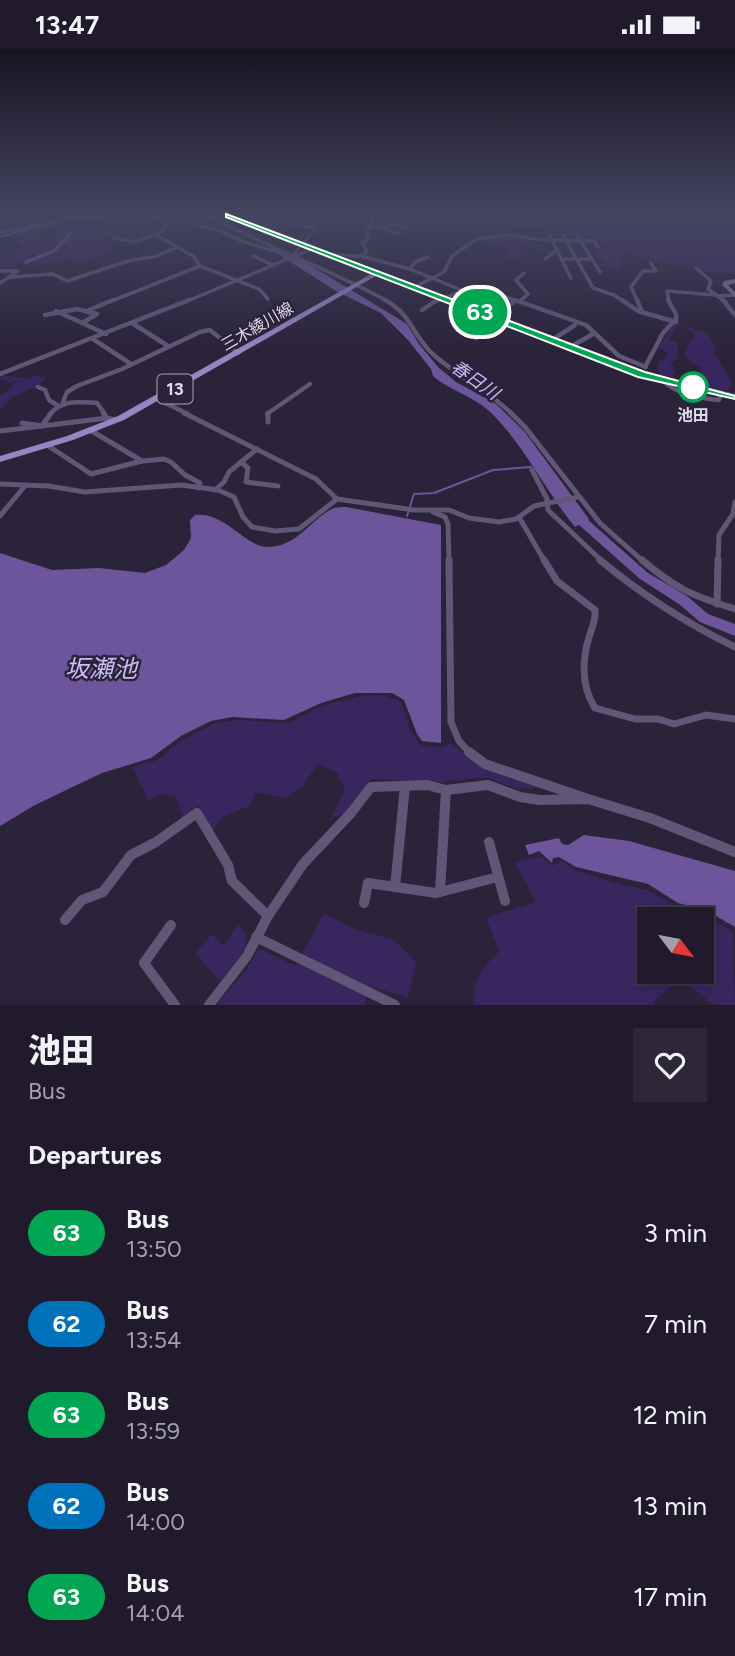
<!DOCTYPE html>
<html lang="en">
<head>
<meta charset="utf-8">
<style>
  body { margin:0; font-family:Figtree,"Noto Sans JP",sans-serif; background:#2d2738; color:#f1f3f6; height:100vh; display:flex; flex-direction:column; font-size:26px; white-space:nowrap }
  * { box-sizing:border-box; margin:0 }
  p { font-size:23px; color:#a2a1a9 }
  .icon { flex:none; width:38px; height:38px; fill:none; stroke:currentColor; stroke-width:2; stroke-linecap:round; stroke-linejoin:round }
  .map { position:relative; height:956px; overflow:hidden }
  .side { display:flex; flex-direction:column; background:#201a2c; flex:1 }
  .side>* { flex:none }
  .badge { padding:0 14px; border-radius:23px; font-size:24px; line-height:46px }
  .needle { width:46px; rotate:122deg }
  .tools { position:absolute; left:637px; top:858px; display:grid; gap:14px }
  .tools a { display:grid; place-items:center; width:77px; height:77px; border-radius:0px; background:#201a2c; box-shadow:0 4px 10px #0003,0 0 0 2px #3d3848; font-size:35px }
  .map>.badge { position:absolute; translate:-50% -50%; box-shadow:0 0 0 4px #fff }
  h2 { padding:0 28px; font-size:26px; line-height:63px }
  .round { display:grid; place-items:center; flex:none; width:74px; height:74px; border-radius:0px; background:#2d2738 }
  .head { display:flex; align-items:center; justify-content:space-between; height:119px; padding:0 28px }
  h1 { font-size:33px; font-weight:800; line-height:52px }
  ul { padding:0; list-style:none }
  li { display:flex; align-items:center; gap:21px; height:91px; padding:0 28px }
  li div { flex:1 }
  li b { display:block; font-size:26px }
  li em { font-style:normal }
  li .badge { min-width:77px; font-weight:700; text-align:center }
  .status { display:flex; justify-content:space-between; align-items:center; height:49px; padding:0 35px; background:#201a2c; direction:ltr }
  .status svg { height:19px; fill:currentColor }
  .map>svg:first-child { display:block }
</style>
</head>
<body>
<div class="status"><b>13:47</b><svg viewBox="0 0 49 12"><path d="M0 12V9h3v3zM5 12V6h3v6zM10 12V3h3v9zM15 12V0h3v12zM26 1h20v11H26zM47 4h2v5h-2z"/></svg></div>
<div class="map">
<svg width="735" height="956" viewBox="0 0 735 956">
  <rect width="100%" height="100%" fill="#2a233a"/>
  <g fill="#3a265e" fill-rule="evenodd">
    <polygon points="547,166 735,166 735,225 706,223 641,209 628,204 618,209 624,214 620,221 607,219 596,202 608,197 595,188 550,186 540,180 499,180"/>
    <path d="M73 176 105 181 139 180 156 185 140 190 143 185 126 188 127 184 115 183V187L104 190 112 198 105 206 86 212 65 211 25 218 56 203 68 187C57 197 46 207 31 206L32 209 7 221H0V208L17 202 21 197 14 188 20 184 47 178 42 186V193L54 190 56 184Z"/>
    <polygon points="501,187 532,190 526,194 555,202 549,204 528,196 522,196 524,201 519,207 507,210 510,199 482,191"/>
    <polygon points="674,274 677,278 668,291 678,293 678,309 668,317 673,318 675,324 667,328 660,326 657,319 660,312 667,307 667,303 658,299"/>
    <polygon points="679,275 708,284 716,300 715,304 732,335 728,342 694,335 682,327 696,327 702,319 692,314 684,305 695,284"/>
    <polygon points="3,326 29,330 33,327 46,328 40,336 12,348 0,362 0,345 6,343 17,332 6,334 8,331 0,331"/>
    <polygon points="382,646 401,653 410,681 420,696 442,699 451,694 482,717 543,739 516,740 486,728 441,733 371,730 345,763 330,771 345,741 337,724 318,714 303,737 286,749 255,743 249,757 224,767 212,781 199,757 183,767 177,749 163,745 148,751 133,718 158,711 179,693 213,675 238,671 289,674 322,657 360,647"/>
    <path d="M541 807 552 817 561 812 577 822 622 836 647 841 679 859 707 867 733 883 735 956H715L688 937 673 936 654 952 655 956H474C472 931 482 919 499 903L486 869 536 853 515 814ZM649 870H702V922H649Z"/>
    <path d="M324 864 354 880 394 891 416 912 408 949 368 936 365 956H217C231 937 250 920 258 899L296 917Z"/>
    <polygon points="237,876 245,883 247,898 220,932 195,904 212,885 224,896"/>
  </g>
  <g fill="#6c559a">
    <path d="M267 198 305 213 407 275 419 295 438 318 456 333 496 355 524 382 589 470 575 478C545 442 522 392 488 361 472 347 449 341 433 327L431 320 408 291 381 264 336 242Z"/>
    <path d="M346 458 441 476V694L422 692 417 685 404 651 392 644H355L321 654 284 671 232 668 211 672 181 687 151 709 102 724 35 756 0 777V504L52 521 99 519 145 524 166 516 184 501 191 489 190 471 195 466C225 462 247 500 269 498 297 497 310 472 330 461 334 458 341 458 346 458Z"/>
    <polygon points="584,786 629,792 735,822 735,878 707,862 678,854 648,835 576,818 559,808 553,809 552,814 539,802 529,806 525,796 559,789 562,795 568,796"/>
  </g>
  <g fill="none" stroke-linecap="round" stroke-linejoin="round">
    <g stroke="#6c559a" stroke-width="2">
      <polyline points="293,206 316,179 288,175 296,170"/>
      <polyline points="407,467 414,445 434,444 493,421 531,418"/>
    </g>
    <polyline stroke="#6c559a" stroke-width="3.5" points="26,213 54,202 70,185"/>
    <g fill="#6c559a" fill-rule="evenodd">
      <polygon points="76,166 87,166 0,186 0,182"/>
      <polygon points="157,166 166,166 225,182 246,192 283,203 280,205 242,194 221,184"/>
      <polygon points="574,461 578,462 648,524 687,547 708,565 735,575 735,587 700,573 679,555 640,530 570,468 569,465"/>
    </g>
    <g stroke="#5f5775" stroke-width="3.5">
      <polyline points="144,166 168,171 164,181 156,186 193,207 200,217 259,240 268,250"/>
      <path d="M209 166C267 199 330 220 389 253"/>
      <polyline points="332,166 346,166"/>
      <polyline points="379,178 400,185"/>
      <polyline points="369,179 390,175 407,179"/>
      <polyline points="263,180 284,166"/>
      <polyline points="549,186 571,229"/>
      <polyline points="563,186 593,239 614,246 625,253"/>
      <polyline points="578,188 600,223"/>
      <polyline points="114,189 134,193 156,186"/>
      <polyline points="333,206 361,207 367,203 362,194 368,190 367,184 374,166"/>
      <polyline points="253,207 273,216"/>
      <polyline points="361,207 410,220 461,241"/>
      <polyline points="545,210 557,201"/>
      <polyline points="561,210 592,210"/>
      <polyline points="696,219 711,232 708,240 726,253"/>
      <polyline points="410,220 415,213 428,208"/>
      <polyline points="0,222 18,222 0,234"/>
      <polyline points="11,228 53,225 67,232 128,212 157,207 177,198"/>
      <polyline points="415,238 444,223 452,207 477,190 506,186 544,191 595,192 598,198"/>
      <polyline points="718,247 735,246"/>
      <polyline points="109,253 200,217"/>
      <polyline points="185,253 314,199"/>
      <polyline points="434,253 474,237 520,253"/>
      <polyline points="519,253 528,245 516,231 524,224"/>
      <polyline points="638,253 631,238 643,222 656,222 651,214"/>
      <polyline points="669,253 667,242 716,246"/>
    </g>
    <g stroke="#5f5775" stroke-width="4.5">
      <path d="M385 251C414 267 412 288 435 307 459 328 489 342 512 365"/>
      <polyline points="515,251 586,276 619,307 646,318"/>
      <polyline points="622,251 638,262 676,273 676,265 668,251"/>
      <polyline points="637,251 642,263"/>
      <polyline points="723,251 735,266"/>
      <polyline points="89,261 113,251"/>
      <polyline points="422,261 437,251"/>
      <polyline points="56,262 106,285"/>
      <polyline points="45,266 77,260 97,265 82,274"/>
      <polyline points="132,274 168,297"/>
      <polyline points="476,289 475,283 515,252"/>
      <polyline points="93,290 131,315"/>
      <polyline points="552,291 575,276"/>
      <polyline points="570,298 595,284"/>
      <polyline points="645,318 663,284 673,273"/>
      <polyline points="0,325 189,251"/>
      <path d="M663 332C679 346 699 349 719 351L721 344"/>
      <polyline points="38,338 45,341 49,351 57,356"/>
      <polyline points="157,350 188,365"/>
      <polyline points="63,353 67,343 77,337 122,320 200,283 210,281 238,304"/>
      <path d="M50 365C63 350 78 353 97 354L105 365"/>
      <polyline points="267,365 310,335"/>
    </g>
    <g stroke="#5f5775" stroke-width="5">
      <polyline points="103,364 107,369 116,371"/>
      <polyline points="184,364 316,430 337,450"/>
      <polyline points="268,364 268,373"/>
      <polyline points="511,364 525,378 600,474 644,513"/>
      <polyline points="22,374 42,377 107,369"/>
      <polyline points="90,381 142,412 164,410 171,413 185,426 200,434 198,439"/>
      <polyline points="0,382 42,377 51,364"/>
      <polyline points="47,396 91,425 142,412"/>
      <polyline points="241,413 248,419 246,433 278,437"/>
      <polyline points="532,421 547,450 548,461 603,513"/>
      <polyline points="0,435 48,437 85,443 181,436 218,441 234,448 243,468 252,478 275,482 299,480 337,450 414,461 449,461 469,469 499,473 516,470 534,457 578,448"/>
      <polyline points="215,441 224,433 229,423 257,400"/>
      <polyline points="433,463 445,468 448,475 449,513"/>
      <polyline points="0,467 24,438"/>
      <polyline points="519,468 545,513"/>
      <polyline points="718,513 719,486 733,465 735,453"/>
    </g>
    <g stroke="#5f5775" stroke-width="7">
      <polyline points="449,511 451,673 459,692 471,705"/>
      <path d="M544 511 557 532 595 561C596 571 592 579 589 588 582 612 581 637 595 659L635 670H658L674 675 706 666 735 670"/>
      <path d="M600 511C642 546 686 574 735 598"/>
      <path d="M642 511C676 540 693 547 735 560"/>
      <polyline points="717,555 718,511"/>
    </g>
    <g stroke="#5f5775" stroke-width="10">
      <polyline points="469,703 485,715 585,749"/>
      <polyline points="489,793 505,852"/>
      <polyline points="395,838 405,737"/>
      <polyline points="440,843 446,741"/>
      <polyline points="364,854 368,834 436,844 498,828"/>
      <polyline points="65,871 82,851 103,843 131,806 156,793 197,764 228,816 232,832 268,867"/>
      <polyline points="171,876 144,914 175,956"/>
      <polyline points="256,888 395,956"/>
      <polyline points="209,956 247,907 268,867 303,815 351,764 371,738 427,736 446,741 488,736 520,748 540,751 588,750 650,769 735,803"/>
    </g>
    <g fill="#7e70a0" fill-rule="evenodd">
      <polygon points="105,166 129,166 64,172 0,189 0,187 64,170"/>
      <polygon points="376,223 380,223 644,323 735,345 735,349 639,327 376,225"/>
      <polygon points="735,230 735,234 728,236 735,243 735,248 722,236 724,232"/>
    </g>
    <polygon fill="#9784c2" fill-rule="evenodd" points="227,166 234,166 381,224 124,371 73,391 0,413 0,407 67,387 118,367 373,224"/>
  </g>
  <linearGradient id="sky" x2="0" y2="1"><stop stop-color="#171320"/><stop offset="0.55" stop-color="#444560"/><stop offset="1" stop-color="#444560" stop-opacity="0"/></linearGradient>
  <rect width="735" height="300" fill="url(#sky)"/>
  <polygon fill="#00a651" stroke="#fff" stroke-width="2" points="226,165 645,323 735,347 735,350 638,328 226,168"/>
  <circle fill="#fff" stroke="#00a651" stroke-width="3.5" cx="693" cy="338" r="14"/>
  <g text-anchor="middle" stroke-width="5" stroke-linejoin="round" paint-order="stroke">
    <g font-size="16" fill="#dfdbeb" stroke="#2a233a">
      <text transform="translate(257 277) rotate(-30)" y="6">三木綾川線</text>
    </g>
    <g font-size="16" font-weight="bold" fill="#dfdbeb" stroke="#2a233a">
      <text x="693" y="372">池田</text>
    </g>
    <g font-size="18" font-style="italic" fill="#ccbbf6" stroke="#2a233a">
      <text transform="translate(475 331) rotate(35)" y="6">春日川</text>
    </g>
    <rect fill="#2a233a" stroke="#a9a4b6" stroke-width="2" x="157.5" y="325.5" width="35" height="29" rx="5"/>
    <g font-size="18" font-weight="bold" fill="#dfdbeb">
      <text x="175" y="346">13</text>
    </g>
    <g font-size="24" font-style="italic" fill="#ccbbf6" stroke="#2a233a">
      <text x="101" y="628">坂瀬池</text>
    </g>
  </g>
</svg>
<div class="tools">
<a><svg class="needle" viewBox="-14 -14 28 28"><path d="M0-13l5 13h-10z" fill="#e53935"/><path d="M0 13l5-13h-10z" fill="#a2a1a9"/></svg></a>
</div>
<b class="badge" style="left:480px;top:263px;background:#00a651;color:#fff">63</b>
</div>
<section class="side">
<div class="head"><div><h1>池田</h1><p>Bus</p></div><a class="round"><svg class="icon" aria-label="heart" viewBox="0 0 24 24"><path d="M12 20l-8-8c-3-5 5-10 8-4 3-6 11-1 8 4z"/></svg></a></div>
<h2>Departures</h2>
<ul>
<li><span class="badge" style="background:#00a651;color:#fff">63</span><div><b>Bus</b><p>13:50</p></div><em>3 min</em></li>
<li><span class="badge" style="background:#0072bc;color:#fff">62</span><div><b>Bus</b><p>13:54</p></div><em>7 min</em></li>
<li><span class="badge" style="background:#00a651;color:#fff">63</span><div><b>Bus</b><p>13:59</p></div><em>12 min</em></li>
<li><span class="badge" style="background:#0072bc;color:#fff">62</span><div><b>Bus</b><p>14:00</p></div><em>13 min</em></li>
<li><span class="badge" style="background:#00a651;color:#fff">63</span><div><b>Bus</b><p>14:04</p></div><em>17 min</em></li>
</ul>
</section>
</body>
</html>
